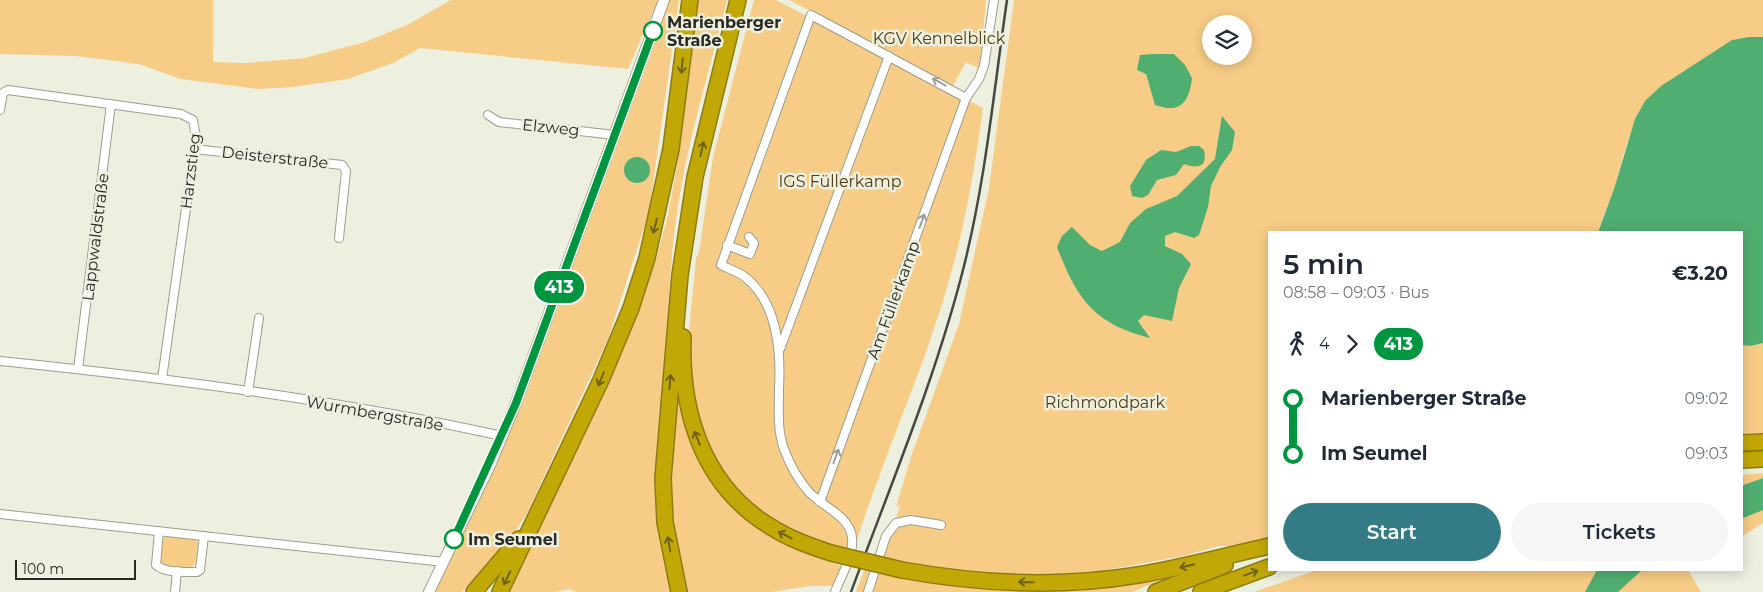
<!DOCTYPE html>
<html lang="en">
<head>
<meta charset="utf-8">
<style>
  body { margin:0; font-family:Montserrat,sans-serif; background:#f6f6f7; color:#1f2937; height:100vh; display:flex; flex-direction:column; font-size:19px; white-space:nowrap }
  * { box-sizing:border-box; margin:0 }
  p { font-size:16px; color:#747a83 }
  .icon { flex:none; width:28px; height:28px; fill:none; stroke:currentColor; stroke-width:2; stroke-linecap:round; stroke-linejoin:round }
  .map { position:relative; flex:1; overflow:hidden }
  .side { position:absolute; left:1268px; top:231px; width:475px; height:340px; display:flex; flex-direction:column; background:#fff; border-radius:0px; box-shadow:0 2px 12px #0003 }
  .side>* { flex:none }
  .badge { padding:0 10px; border-radius:16px; font-size:18px; line-height:32px }
  .buttons { position:absolute; left:1202px; top:15px; display:grid; gap:10px }
  .buttons a { display:grid; place-items:center; width:50px; height:50px; border-radius:50%; background:#fff; box-shadow:0 2px 12px #0003; font-size:25px }
  .scale { position:absolute; left:15px; bottom:12px; width:121px; box-sizing:border-box; padding-left:5px; border:2px solid #282922; border-top:0; font-size:14px; line-height:18px; white-space:nowrap; color:#282922; -webkit-text-stroke:4px #edf0de; paint-order:stroke }
  .map>.badge { position:absolute; translate:-50% -50%; box-shadow:0 0 0 2px #fff }
  .legs { display:flex; align-items:center; gap:8px; height:55px; padding:0 15px; font-size:16px }
  .legs p { margin-inline-start:auto }
  .summary { display:flex; align-items:center; justify-content:space-between; height:85px; padding:0 15px }
  h1 { font-size:28px; font-weight:600; line-height:38px }
  .action { display:flex; gap:10px; margin-top:auto; padding:10px 15px }
  .action a { flex:1; height:58px; border-radius:30px; background:#337b85; color:#fff; font-size:20px; font-weight:600; line-height:58px; text-align:center }
  .action a+a { background:#f6f6f7; color:#1f2937 }
  ul { padding:0 15px; list-style:none }
  li { display:flex; align-items:center; gap:18px; height:55px; font-size:19px }
  li i { display:grid; place-items:center; width:8px; height:100%; margin:0 6px; background:currentColor }
  li i::after { content:''; width:12px; height:12px; margin:-6px; border:4px solid; border-radius:50%; background:#fff }
  li p { margin-inline-start:auto }
  li:first-child i { background:linear-gradient(#0000 50%,currentColor 0) }
  li:last-child i { background:linear-gradient(currentColor 50%,#0000 0) }
  .map>svg:first-child { display:block }
</style>
</head>
<body>
<div class="map">
<svg width="1763" height="592" viewBox="0 0 1763 592">
  <rect width="100%" height="100%" fill="#edf0de"/>
  <g fill="#f7cc86" fill-rule="evenodd">
    <polygon points="0,0 213,0 213,62 246,63 305,58 365,42 407,25 451,0 658,0 628,69 420,48 393,63 348,79 293,87 258,89 181,79 139,64 76,56 0,54"/>
    <polygon points="668,0 679,0 649,212 608,339 527,513 510,540 462,592 434,592 483,493 523,402"/>
    <path d="M699 0H727C712 61 693 122 682 183 670 246 668 308 665 371 661 451 650 511 672 592H576L570 589 554 592H507L637 310 656 260 668 215 680 149Z"/>
    <path d="M754 0H776L983 108C975 165 966 222 950 277 924 371 881 460 853 553 823 545 791 536 765 518 710 482 690 415 689 352 688 321 694 289 696 258L699 253 713 157Z"/>
    <polygon points="789,0 986,0 980,69 966,62 953,86"/>
    <path d="M1014 0H1763V37C1743 38 1728 48 1710 57 1638 95 1636 110 1615 186 1610 202 1602 216 1598 232H1269V537L1238 546H1219L1184 556 1073 576 967 573 883 560 900 505 896 507 911 457 959 324 989 188ZM1211 24H1244V56H1211Z"/>
    <polygon points="1763,343 1763,433 1741,434 1741,345 1751,346"/>
    <path d="M676 390C695 492 746 536 842 566L835 586H811L771 592H685L670 511V473Z"/>
    <polygon points="1763,473 1763,523 1741,537 1741,475"/>
    <path d="M166 536 196 539 199 545 195 565C188 570 169 567 161 563L162 541Z"/>
    <polygon points="864,570 907,579 983,587 1170,576 1132,592 856,592"/>
    <polygon points="1317,570 1688,570 1701,592 1254,592"/>
  </g>
  <g fill="#51ae71">
    <polygon points="1749,37 1763,37 1763,343 1751,346 1741,345 1741,232 1598,232 1614,189 1635,119 1645,101 1661,86 1732,40"/>
    <path d="M1153 54H1174L1185 65 1192 78C1189 103 1180 114 1155 105L1146 74 1137 70 1140 55Z"/>
    <path d="M1222 116 1235 132 1232 150 1220 167 1211 186 1208 207 1199 235 1194 238 1175 232 1165 236V246L1182 254 1191 264 1179 288 1172 321 1144 315 1138 321 1150 338C1094 324 1077 299 1057 247L1062 236 1072 227 1090 245 1102 251 1120 242 1130 223 1146 209 1177 196 1215 159Z"/>
    <path d="M1191 146H1199L1204 150C1208 169 1196 168 1184 164L1176 175 1157 180 1148 195 1142 198 1132 196 1130 186 1146 160 1161 150 1176 152Z"/>
    <circle cx="637" cy="170" r="13"/>
    <polygon points="1763,478 1763,510 1741,519 1741,486"/>
    <polygon points="1597,570 1642,570 1618,592 1585,592"/>
  </g>
  <g fill="none" stroke-linecap="round" stroke-linejoin="round">
    <g stroke="#9a9e8d" stroke-width="10">
      <g id="minor">
        <polyline points="966,98 979,79 984,66 994,0"/>
        <polyline points="0,110 3,93 8,90 181,114 193,120 196,137 162,379"/>
        <polyline points="488,115 499,122 615,135"/>
        <polyline points="194,149 342,165 346,171 339,238"/>
        <polyline points="727,245 750,254 754,243 749,237"/>
        <polyline points="780,349 889,56"/>
        <path d="M0 361C166 378 339 400 502 436"/>
        <polyline points="78,369 111,104"/>
        <polyline points="248,392 259,318"/>
        <path d="M820 502 966 98 811 15 721 265C729 269 738 272 745 277 778 303 781 351 779 389 779 410 777 430 784 449 790 465 798 480 809 492 822 506 851 517 852 538 854 555 841 576 835 592"/>
        <polyline points="0,514 444,562"/>
        <path d="M159 531 156 565C165 573 185 572 197 572L200 570 204 536"/>
        <polyline points="175,592 177,571"/>
        <polyline points="868,592 886,536 896,523 911,520 941,525"/>
      </g>
    </g>
    <g stroke="#9a9e8d" stroke-width="12">
      <polyline id="tertiary" points="429,592 491,463 516,403 664,0"/>
    </g>
    <g stroke="#8c7c10" stroke-width="18">
      <g id="motorway">
        <path d="M683 337C680 412 703 486 771 527 790 539 810 546 831 553"/>
        <polyline points="1741,443 1763,442"/>
        <polyline points="1741,460 1763,459"/>
        <path d="M902 570C980 584 1060 588 1138 575 1182 568 1225 556 1269 546"/>
        <polyline points="474,592 519,539"/>
        <polyline points="500,592 601,380 631,308 647,258 671,149 690,0"/>
        <polyline points="679,592 665,522 663,478 680,275 695,177 738,0"/>
        <polyline points="1156,592 1225,565"/>
        <polyline points="1201,592 1269,567"/>
      </g>
    </g>
    <use href="#minor" stroke="#fff" stroke-width="8"/>
    <use href="#tertiary" stroke="#fff" stroke-width="10"/>
    <use href="#motorway" stroke="#c2a807" stroke-width="15"/>
    <path stroke="#474840" stroke-width="2.5" d="M851 592C891 484 936 377 964 266 986 178 994 89 1007 0"/>
    <g stroke="#8c7c10" stroke-width="18" stroke-linecap="butt">
      <polyline id="motorway-bridge" points="831,553 902,570"/>
    </g>
    <use href="#motorway-bridge" stroke="#c2a807" stroke-width="15"/>
  </g>
  <defs><path id="oneway-shaft" d="M-6 0H5M1.5-3L5.5 0L1.5 3" fill="none" stroke-width="1.6" stroke-linecap="round" stroke-linejoin="round" transform="scale(1.25)"/></defs>
  <g stroke="#6d6216">
    <use href="#oneway-shaft" transform="translate(682 66) rotate(96)"/>
    <use href="#oneway-shaft" transform="translate(702 149) rotate(-76)"/>
    <use href="#oneway-shaft" transform="translate(655 226) rotate(105)"/>
    <use href="#oneway-shaft" transform="translate(601 379) rotate(113)"/>
    <use href="#oneway-shaft" transform="translate(670 382) rotate(-86)"/>
    <use href="#oneway-shaft" transform="translate(697 438) rotate(-112)"/>
    <use href="#oneway-shaft" transform="translate(785 535) rotate(-153)"/>
    <use href="#oneway-shaft" transform="translate(669 544) rotate(-100)"/>
    <use href="#oneway-shaft" transform="translate(1187 566) rotate(167)"/>
    <use href="#oneway-shaft" transform="translate(1251 573) rotate(-20)"/>
    <use href="#oneway-shaft" transform="translate(507 578) rotate(116)"/>
    <use href="#oneway-shaft" transform="translate(1026 582) rotate(-179)"/>
  </g>
  <g stroke="#9e9f9c">
    <use href="#oneway-shaft" transform="translate(939 82) rotate(-151)"/>
    <use href="#oneway-shaft" transform="translate(922 221) rotate(-70)"/>
    <use href="#oneway-shaft" transform="translate(836 456) rotate(-70)"/>
  </g>
  <g fill="none" stroke-linecap="round" stroke-linejoin="round">
    <g stroke="#fff" stroke-width="11">
      <polyline id="line-1" points="454,539 516,403 653,31"/>
    </g>
    <use href="#line-1" stroke="#009640" stroke-width="8"/>
  </g>
  <g fill="#fff" stroke="#009640" stroke-width="2.5">
    <circle cx="653" cy="31" r="9"/>
    <circle cx="454" cy="539" r="9"/>
  </g>
  <g text-anchor="middle" stroke-width="5" stroke-linejoin="round" paint-order="stroke">
    <g font-size="16" font-weight="bold" fill="#282922" stroke="#edf0de" text-anchor="start">
      <text x="667" y="28">Marienberger<tspan x="667" dy="18">Straße</tspan></text>
      <text x="468" y="545">Im Seumel</text>
    </g>
    <g font-size="16" fill="#503a12" stroke="#edf0de">
      <text x="939" y="44">KGV Kennelblick</text>
      <text x="840" y="187">IGS Füllerkamp</text>
      <text x="1105" y="408">Richmondpark</text>
    </g>
    <g font-size="16" fill="#282922" stroke="#edf0de">
      <text transform="translate(551 127) rotate(6)" y="6">Elzweg</text>
      <text transform="translate(275 157) rotate(6)" y="6">Deisterstraße</text>
      <text transform="translate(190 171) rotate(-83)" y="6">Harzstieg</text>
      <text transform="translate(95 237) rotate(-83)" y="6">Lappwaldstraße</text>
      <text transform="translate(893 300) rotate(-70)" y="6">Am Füllerkamp</text>
      <text transform="translate(375 413) rotate(10)" y="6">Wurmbergstraße</text>
    </g>
  </g>
</svg>
<div class="buttons">
<a><svg class="icon" aria-label="layers" viewBox="0 0 24 24"><path d="M12 4l9 5-9 5-9-5zM3 14l9 5 9-5"/></svg></a>
</div>
<div class="scale">100 m</div>
<b class="badge" style="left:559px;top:287px;background:#009640;color:#fff">413</b>
<section class="side">
<div class="summary"><div><h1>5 min</h1><p>08:58 – 09:03 · Bus</p></div><b>€3.20</b></div>
<div class="legs"><svg class="icon" aria-label="walk" viewBox="0 0 24 24"><circle cx="13" cy="4" r="2"/><path d="M13 8l-2 6 4 7M11 14l-3 7M7 12l3-4h3l4 4"/></svg>4<svg class="icon" aria-label="forward" viewBox="0 0 24 24"><path d="M9 5l7 7-7 7"/></svg><b class="badge" style="background:#009640;color:#fff">413</b></div>
<ul>
<li><i style="color:#009640"></i><b>Marienberger Straße</b><p>09:02</p></li>
<li><i style="color:#009640"></i><b>Im Seumel</b><p>09:03</p></li>
</ul>
<div class="action"><a>Start</a><a>Tickets</a></div>
</section>
</div>
</body>
</html>
